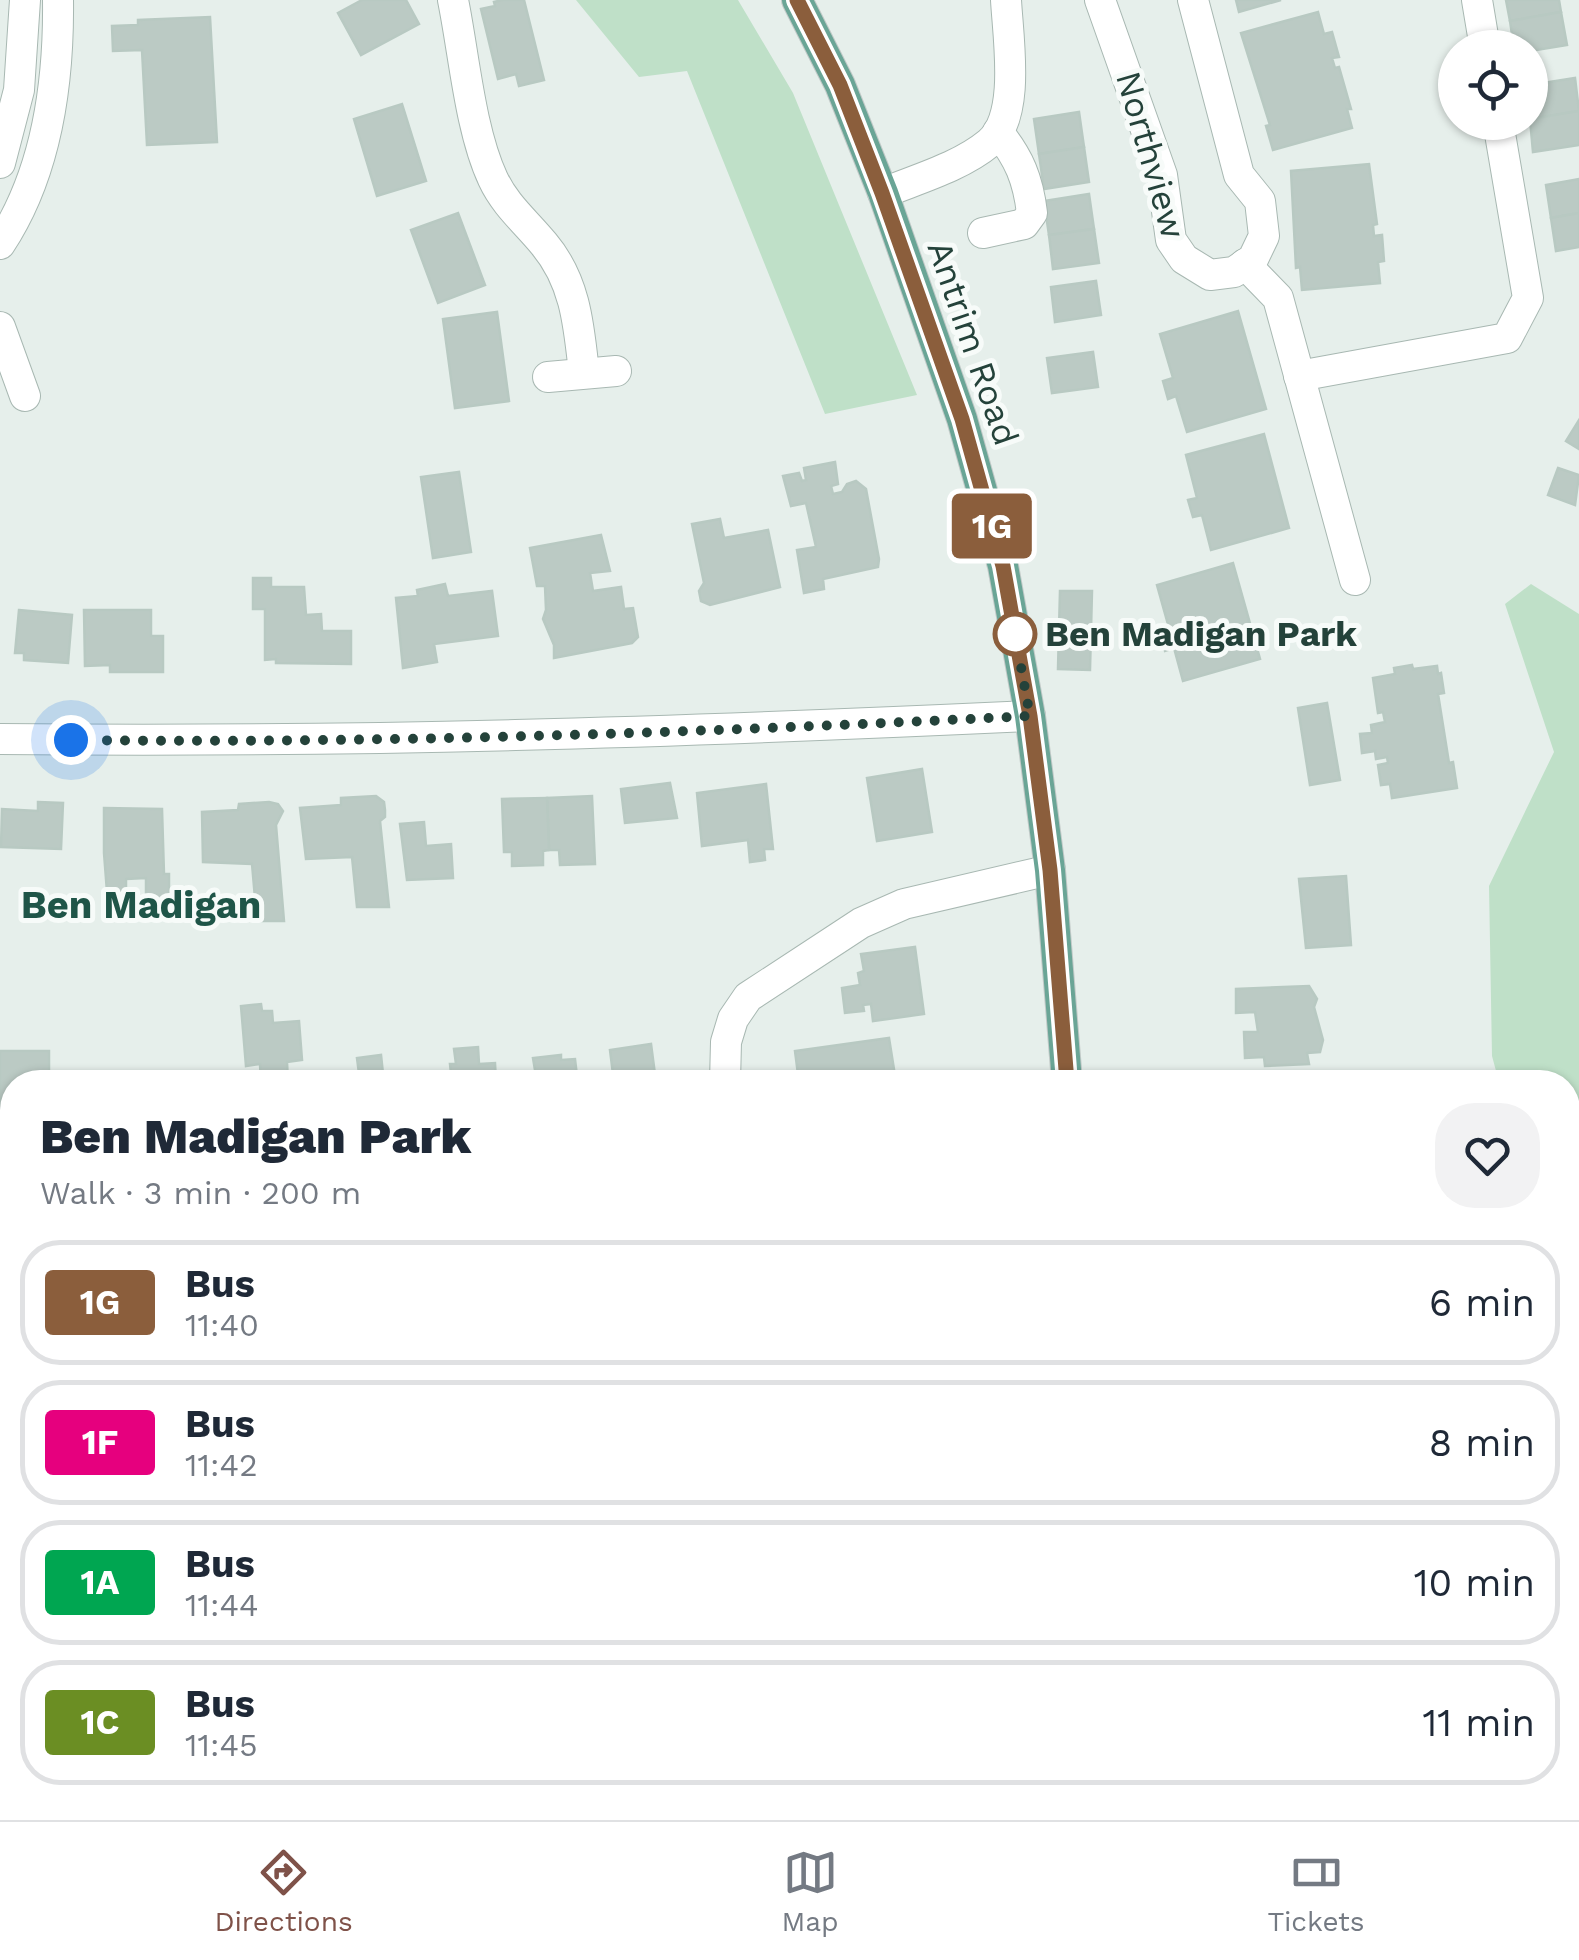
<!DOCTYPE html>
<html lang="en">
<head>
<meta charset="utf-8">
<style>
  body { margin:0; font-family:"Work Sans",sans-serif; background:#f2f2f3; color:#1f2937; height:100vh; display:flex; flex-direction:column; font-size:38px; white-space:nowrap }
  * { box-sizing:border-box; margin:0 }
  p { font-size:32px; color:#747a83 }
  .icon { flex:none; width:55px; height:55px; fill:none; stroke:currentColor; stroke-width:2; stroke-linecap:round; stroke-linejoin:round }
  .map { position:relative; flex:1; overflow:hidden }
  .panel { position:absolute; left:0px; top:1070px; width:1580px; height:750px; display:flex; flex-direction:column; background:#fff; border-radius:40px 40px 0 0; box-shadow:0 2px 8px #0004 }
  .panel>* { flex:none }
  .badge { padding:0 20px; border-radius:8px; font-size:35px; line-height:65px }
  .buttons { position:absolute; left:1438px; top:30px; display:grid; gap:20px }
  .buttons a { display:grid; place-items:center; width:110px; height:110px; border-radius:50%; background:#fff; box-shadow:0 2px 8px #0004; font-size:50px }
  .you { position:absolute; width:50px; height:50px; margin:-25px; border:8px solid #fff; border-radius:50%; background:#1a73e8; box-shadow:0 0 0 15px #1a73e833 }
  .map>.badge { position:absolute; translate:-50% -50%; box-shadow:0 0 0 5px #fff }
  .round { display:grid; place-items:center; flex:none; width:105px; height:105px; border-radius:40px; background:#f2f2f3 }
  .overview { display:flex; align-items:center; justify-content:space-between; height:170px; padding:0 40px }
  h1 { font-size:48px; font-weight:800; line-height:75px }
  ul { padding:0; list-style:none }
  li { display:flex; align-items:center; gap:30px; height:125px; margin:0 20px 15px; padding:0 20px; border:5px solid #e0e1e3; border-radius:40px }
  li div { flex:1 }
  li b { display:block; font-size:38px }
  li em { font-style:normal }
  li .badge { min-width:110px; font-weight:700; text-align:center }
  .tabs { display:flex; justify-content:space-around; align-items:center; height:140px; border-top:2px solid #e0e1e3; background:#fff; font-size:28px; color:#747a83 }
  .tabs a { display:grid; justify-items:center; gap:5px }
  .tabs .active { color:#7f5249 }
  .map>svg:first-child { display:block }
</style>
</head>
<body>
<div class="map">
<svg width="1579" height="1820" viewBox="0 0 1579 1820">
  <rect width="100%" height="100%" fill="#e6efeb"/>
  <g fill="#bfe0c8">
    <polygon points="576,0 738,0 793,93 917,395 825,414 687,71 639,77"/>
    <polygon points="1531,584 1579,614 1579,1239 1568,1236 1568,1082 1499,1082 1492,1056 1489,886 1554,752 1505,604"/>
  </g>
  <g fill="#bbcac4" stroke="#b8c9c2" stroke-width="2.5">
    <polygon points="362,0 406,0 419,24 361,55 338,13"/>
    <polygon points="502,0 524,0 544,80 519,86 516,74 498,79 481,9 495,6 494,2"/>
    <polygon points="1236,0 1281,0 1239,12"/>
    <polygon points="1506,0 1559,0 1561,12 1510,21"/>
    <polygon points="1318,12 1324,34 1332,32 1339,57 1332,58 1335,68 1339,67 1351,109 1347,109 1352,128 1273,150 1266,126 1270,125 1241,33"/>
    <polygon points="1561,12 1567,45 1530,51 1530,48 1514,48 1510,21"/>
    <polygon points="210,17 217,142 147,145 142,50 113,51 112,26 138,25 138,20"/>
    <polygon points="1575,78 1579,111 1530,119 1530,85"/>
    <polygon points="402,104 426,181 377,196 354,119"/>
    <polygon points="1579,111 1579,145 1533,152 1530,119"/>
    <polygon points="1079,112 1084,147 1039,154 1034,119"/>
    <polygon points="1084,147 1089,182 1044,189 1039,154"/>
    <polygon points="1369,164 1377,224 1373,225 1374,236 1382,235 1384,261 1378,262 1380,283 1302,290 1300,267 1296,268 1291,171"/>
    <polygon points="1579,179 1579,213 1551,218 1546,185"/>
    <polygon points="1089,194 1094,229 1049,235 1044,201"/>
    <polygon points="458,213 485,285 438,303 411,230"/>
    <polygon points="1579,213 1579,247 1556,251 1551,218"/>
    <polygon points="1094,229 1099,263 1053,269 1049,235"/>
    <polygon points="1096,281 1101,315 1055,322 1051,287"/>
    <polygon points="1238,311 1266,409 1187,432 1176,396 1168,399 1163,381 1173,378 1160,334"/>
    <polygon points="497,312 509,401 455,408 443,319"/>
    <polygon points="1093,352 1098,387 1052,393 1047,358"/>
    <polygon points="1579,420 1579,449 1566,441"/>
    <polygon points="1264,434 1289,528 1211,550 1202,515 1193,517 1188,500 1197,498 1186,455"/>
    <polygon points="835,462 838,484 831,486 833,494 842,492 847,484 856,481 866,489 879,559 878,567 823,579 824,589 804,593 797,550 816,547 806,503 791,506 783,476 799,473 802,481 806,480 804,468"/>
    <polygon points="1558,468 1579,475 1575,505 1548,495"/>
    <polygon points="459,472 471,552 433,558 421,477"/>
    <polygon points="720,519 724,538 768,530 780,587 710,605 701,601 699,591 704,583 692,524"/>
    <polygon points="601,535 610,571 590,573 593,591 621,587 624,609 633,608 638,637 632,643 554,658 554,645 543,619 546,610 545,586 537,586 530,548"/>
    <polygon points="1233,563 1260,659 1183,681 1174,648 1165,651 1160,631 1169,628 1157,585"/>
    <polygon points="253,578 271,578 271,587 304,587 306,615 321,614 322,631 351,631 351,664 276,663 276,659 265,660 265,609 253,609"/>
    <polygon points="445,584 448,596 492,591 498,636 434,644 437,662 403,668 396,598 418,596 417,590"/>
    <polygon points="1060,591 1092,591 1090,670 1058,669"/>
    <polygon points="19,610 72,615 68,663 24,660 24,653 15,653"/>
    <polygon points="84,610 151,610 151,636 163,636 163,672 110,672 110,665 85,666"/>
    <polygon points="1412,665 1413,669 1437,666 1438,674 1441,673 1444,693 1438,694 1449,763 1453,762 1457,788 1392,798 1390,784 1381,785 1378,765 1388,763 1387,757 1376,759 1375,751 1362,753 1360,734 1372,733 1371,725 1385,722 1383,712 1378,713 1373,678 1395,674 1394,668"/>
    <polygon points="1327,703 1340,780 1310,785 1298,708"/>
    <polygon points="922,769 932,832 877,841 867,778"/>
    <polygon points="670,783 677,818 625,823 621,789"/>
    <polygon points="766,784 773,849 764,849 765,860 750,862 748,840 702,846 697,793"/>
    <polygon points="376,796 384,802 385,810 385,817 380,821 389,907 357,907 352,857 306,859 300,808 341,805 341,798"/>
    <polygon points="592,796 595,864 560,865 559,850 549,850 547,798"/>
    <polygon points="547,798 549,850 543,851 543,865 512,866 512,852 504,852 502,799"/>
    <polygon points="38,802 63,803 61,849 1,847 2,809 38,811"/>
    <polygon points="269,802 278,804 283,811 276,825 284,921 257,921 252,864 203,862 202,812 238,810 239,804"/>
    <polygon points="104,808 162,809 164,874 169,874 169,903 146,901 146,878 126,879 126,904 108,905 104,853"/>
    <polygon points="424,822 426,846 451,844 453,878 407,880 400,824"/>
    <polygon points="1346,876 1351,945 1306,948 1299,879"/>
    <polygon points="915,947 924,1014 873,1021 871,1004 863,1005 864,1011 845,1013 842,988 860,985 858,973 864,971 861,954"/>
    <polygon points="1309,986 1317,999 1314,1007 1323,1040 1320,1052 1307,1053 1309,1064 1265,1066 1264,1057 1245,1058 1244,1032 1258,1032 1255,1012 1236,1013 1236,989"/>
    <polygon points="261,1004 262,1011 272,1011 273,1023 299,1021 302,1060 287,1062 288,1082 261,1082 260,1064 246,1066 241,1006"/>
    <polygon points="889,1038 896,1082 799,1082 795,1051"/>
    <polygon points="651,1044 656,1082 614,1082 610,1050"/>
    <polygon points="478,1047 479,1064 495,1063 496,1082 452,1082 450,1064 456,1064 454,1049"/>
    <polygon points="0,1051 49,1051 49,1082 12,1082 12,1136 0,1136"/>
    <polygon points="381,1055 383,1074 388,1074 388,1077 408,1075 409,1082 353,1082 360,1081 357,1058"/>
    <polygon points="561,1055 561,1060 575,1059 577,1076 571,1077 572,1082 537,1082 533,1058"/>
    <polygon points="150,1076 151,1082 79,1082 78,1079"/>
    <polygon points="0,1221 12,1221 11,1276 0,1275"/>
    <polygon points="610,1808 696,1808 695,1820 609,1820"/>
    <polygon points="991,1808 1004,1808 1006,1820 945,1820"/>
    <rect x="1266" y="1808" width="57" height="12"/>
  </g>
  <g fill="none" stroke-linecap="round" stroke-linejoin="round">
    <g stroke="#a8b8b2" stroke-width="32">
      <g id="minor">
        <path d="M453 0C464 54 470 130 493 179 505 205 526 222 544 244 576 282 579 327 584 373"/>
        <polyline points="1100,0 1162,175 1171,240 1184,259 1210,275 1234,272 1253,259 1264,236 1260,201 1239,175 1193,0"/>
        <polyline points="1477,0 1485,48"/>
        <polyline points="0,163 19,90 25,0"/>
        <path d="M883 193C917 179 960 167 989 143 1021 117 1008 38 1006 0"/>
        <path d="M983 233 1024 224 1032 213C1028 179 1019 158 998 132"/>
        <path d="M0 244C47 173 59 82 58 0"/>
        <polyline points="1245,264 1278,298 1355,580"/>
        <polyline points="0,327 25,396"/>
        <polyline points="1299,376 1507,338 1528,298 1498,122"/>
        <polyline points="548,377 616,371"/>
        <path d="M0 739C345 743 686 732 1030 716"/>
        <polyline points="725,1082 726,1042 733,1019 748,997 861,923 904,904 1050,870"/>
        <polyline points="0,1186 12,1186"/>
        <polyline points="0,1565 12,1558"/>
        <polyline points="788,1808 788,1820"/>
        <polyline points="280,1820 286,1808"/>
        <polyline points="915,1820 930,1808"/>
      </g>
    </g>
    <g stroke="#c2cac8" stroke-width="32">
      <g id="major">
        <polyline points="797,0 840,85 883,193 962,419 1003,566 1030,716 1050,870 1067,1082"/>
        <polyline points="1142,1808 1144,1820"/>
      </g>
    </g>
    <use href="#minor" stroke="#fff" stroke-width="30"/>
    <use href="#major" stroke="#6aa596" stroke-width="30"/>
  </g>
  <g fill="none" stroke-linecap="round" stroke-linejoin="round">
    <g stroke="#fff" stroke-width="22">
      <polyline id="line" points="797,0 840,85 882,193 962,419 1003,566 1030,716 1050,870 1067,1082"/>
    </g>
    <use href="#line" stroke="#8b5e3c" stroke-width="15"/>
    <path stroke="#24423a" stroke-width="10" stroke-dasharray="0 18" d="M71 740C391 744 711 732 1030 716L1015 634"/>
  </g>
  <circle fill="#fff" stroke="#8b5e3c" stroke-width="5" cx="1015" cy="634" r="20"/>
  <g text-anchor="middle" stroke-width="10" stroke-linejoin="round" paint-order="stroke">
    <g font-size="35" fill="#24423a" stroke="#f7fbf9">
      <text transform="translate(1151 155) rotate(74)" y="12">Northview</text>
      <text transform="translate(973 343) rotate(71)" y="12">Antrim Road</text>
    </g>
    <g font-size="35" font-weight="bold" fill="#24423a" stroke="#f7fbf9" text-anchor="start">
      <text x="1045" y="646">Ben Madigan Park</text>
    </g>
    <g font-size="38" font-weight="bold" fill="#1f5548" stroke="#f7fbf9">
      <text x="141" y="918">Ben Madigan</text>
    </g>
  </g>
</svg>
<div class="buttons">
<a><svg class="icon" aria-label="locate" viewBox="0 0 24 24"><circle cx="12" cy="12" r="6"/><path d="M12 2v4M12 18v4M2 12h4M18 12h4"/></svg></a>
</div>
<div class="you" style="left:71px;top:740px"></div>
<b class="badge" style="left:992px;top:526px;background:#8b5e3c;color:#fff">1G</b>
<section class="panel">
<div class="overview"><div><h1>Ben Madigan Park</h1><p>Walk · 3 min · 200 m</p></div><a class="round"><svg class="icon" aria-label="heart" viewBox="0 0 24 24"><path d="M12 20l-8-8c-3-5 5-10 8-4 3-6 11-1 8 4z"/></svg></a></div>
<ul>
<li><span class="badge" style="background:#8b5e3c;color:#fff">1G</span><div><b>Bus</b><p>11:40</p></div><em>6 min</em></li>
<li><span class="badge" style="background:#e6007e;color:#fff">1F</span><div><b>Bus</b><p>11:42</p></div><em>8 min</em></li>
<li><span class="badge" style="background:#00a651;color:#fff">1A</span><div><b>Bus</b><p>11:44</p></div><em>10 min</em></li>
<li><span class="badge" style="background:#6b8e23;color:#fff">1C</span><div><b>Bus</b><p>11:45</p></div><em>11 min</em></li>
</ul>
</section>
</div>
<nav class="tabs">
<a class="active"><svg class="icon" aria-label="directions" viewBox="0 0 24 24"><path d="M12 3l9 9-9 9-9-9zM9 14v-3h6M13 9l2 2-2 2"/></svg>Directions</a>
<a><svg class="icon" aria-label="map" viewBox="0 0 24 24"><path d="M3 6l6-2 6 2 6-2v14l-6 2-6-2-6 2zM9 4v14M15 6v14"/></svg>Map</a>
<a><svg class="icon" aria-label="tickets" viewBox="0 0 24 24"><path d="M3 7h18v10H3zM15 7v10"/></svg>Tickets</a>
</nav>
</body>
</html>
